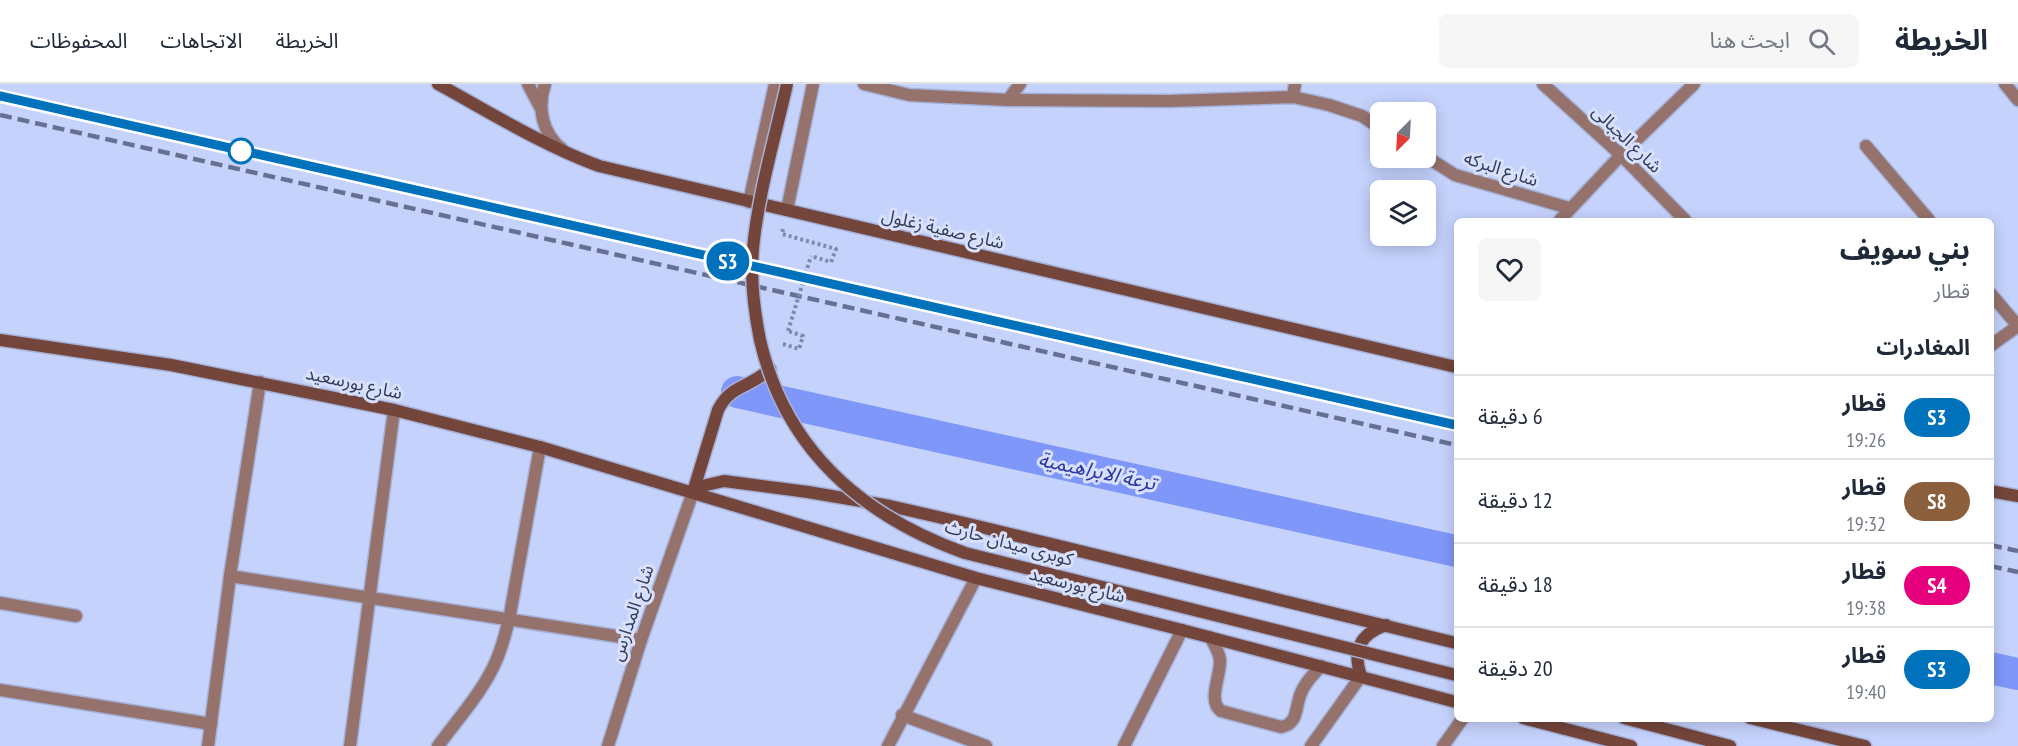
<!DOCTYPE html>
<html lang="ar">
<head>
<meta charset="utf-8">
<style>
  body { margin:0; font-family:"PT Sans Narrow","Noto Sans Arabic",sans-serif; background:#f6f6f7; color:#1f2937; direction:rtl; height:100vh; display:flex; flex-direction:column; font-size:22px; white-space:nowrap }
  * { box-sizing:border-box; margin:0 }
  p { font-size:20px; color:#747a83 }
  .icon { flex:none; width:33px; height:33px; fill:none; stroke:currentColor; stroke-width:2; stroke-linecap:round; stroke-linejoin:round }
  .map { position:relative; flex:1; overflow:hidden; direction:ltr }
  .panel { position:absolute; left:1454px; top:134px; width:540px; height:504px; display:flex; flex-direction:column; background:#fff; border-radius:9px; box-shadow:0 3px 15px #0003; direction:rtl }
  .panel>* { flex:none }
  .badge { padding:0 12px; border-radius:20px; font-size:21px; line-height:39px }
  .needle { width:39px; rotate:204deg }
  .tools { position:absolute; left:1370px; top:18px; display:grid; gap:12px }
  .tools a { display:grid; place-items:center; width:66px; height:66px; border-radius:9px; background:#fff; box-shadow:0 3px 15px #0003; font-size:30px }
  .map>.badge { position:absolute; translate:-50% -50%; box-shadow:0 0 0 3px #fff }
  h2 { padding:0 24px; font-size:22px; line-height:54px }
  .round { display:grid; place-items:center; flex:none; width:63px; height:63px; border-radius:9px; background:#f6f6f7 }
  .head { display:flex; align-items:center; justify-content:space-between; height:102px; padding:0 24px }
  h1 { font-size:28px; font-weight:700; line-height:45px }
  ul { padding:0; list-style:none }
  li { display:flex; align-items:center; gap:18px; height:84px; padding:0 24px; border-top:2px solid #e0e1e3 }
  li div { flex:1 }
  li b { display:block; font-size:22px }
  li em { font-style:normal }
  li .badge { min-width:66px; font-weight:700; text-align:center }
  header { display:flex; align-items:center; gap:36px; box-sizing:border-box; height:84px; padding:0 30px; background:#fff; border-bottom:2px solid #e0e1e3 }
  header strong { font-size:28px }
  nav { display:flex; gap:33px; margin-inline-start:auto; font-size:21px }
  .search { width:420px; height:54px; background:#f6f6f7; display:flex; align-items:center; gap:15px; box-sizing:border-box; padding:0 21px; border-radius:9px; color:#747a83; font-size:22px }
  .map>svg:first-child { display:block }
</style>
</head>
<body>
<header>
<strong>الخريطة</strong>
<div class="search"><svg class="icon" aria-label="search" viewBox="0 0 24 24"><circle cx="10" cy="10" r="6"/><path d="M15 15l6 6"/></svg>ابحث هنا</div>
<nav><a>الخريطة</a><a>الاتجاهات</a><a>المحفوظات</a></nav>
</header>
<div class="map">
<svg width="2018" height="662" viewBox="0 0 2018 662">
  <rect width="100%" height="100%" fill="#c5d2fc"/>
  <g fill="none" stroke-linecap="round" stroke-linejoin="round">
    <g stroke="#7f97f8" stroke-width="32">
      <polyline points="737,308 1456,467"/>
      <polyline points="1990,584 2018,590"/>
    </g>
    <g stroke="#a5b1d8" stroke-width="15">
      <g id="lane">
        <polyline points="528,0 540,23"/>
        <path d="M1210 553C1215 561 1219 568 1220 576 1221 591 1207 617 1221 627L1281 643C1299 640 1295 622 1301 609 1305 598 1314 590 1321 582"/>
      </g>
    </g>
    <g stroke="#a5b1d8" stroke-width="15">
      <g id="street">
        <path d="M545 0C537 24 542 50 563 66"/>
        <polyline points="864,0 909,11 1008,16 1169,17 1293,13 1329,21 1362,32 1380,44"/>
        <polyline points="1543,0 1621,71 1685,136"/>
        <polyline points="2005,0 2018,16"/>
        <polyline points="1293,13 1295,0"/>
        <polyline points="1008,16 1020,0"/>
        <polyline points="1866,62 1929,136"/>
        <polyline points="1425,72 1455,91 1569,124"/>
        <polyline points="749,118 775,0"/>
        <polyline points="787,126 813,0"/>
        <polyline points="1560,136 1621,71 1694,0"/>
        <polyline points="1990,209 2018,242"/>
        <polyline points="1990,262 2018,242"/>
        <polyline points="230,492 641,556"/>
        <polyline points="0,519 76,532"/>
        <polyline points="0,606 211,640"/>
        <polyline points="902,631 986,662"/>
        <polyline points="208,662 230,492 260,298"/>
        <polyline points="350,662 394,326"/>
        <path d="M438 662C457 636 484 606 496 577 502 564 505 550 509 536L540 363"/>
        <polyline points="608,662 641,556 693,408"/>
        <polyline points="888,662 976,494"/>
        <polyline points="1124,662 1182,546"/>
        <polyline points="1311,662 1361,592"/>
        <polyline points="1443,662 1463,634"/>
      </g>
    </g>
    <g stroke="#a5b1d8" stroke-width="15">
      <g id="secondary">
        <path d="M438 0C491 29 542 61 599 82L1456 283"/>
        <polyline points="0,256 171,281 394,326 540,363 976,494 1182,546 1456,618"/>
        <polyline points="1990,407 2018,412"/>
        <polyline points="693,408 702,402 724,397 808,408 890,422 973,441 1456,559"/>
        <path d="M693 408 718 326C731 300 750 304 770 285"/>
        <path d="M1361 592C1352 566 1360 550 1386 541"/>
        <polyline points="1523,634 1631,662"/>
        <polyline points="1624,634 1730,662"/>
        <polyline points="1750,634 1865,662"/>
      </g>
    </g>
    <g stroke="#7e89ac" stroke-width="4" stroke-dasharray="3 3" stroke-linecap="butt">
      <polyline points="783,145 782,150 836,165 831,178 811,172"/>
      <polyline points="783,260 799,265 803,252 788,247"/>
    </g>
    <use href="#lane" stroke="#95736c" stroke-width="12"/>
    <use href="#street" stroke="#95736c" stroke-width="12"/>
    <use href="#secondary" stroke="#74453b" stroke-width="12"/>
    <g stroke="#677091" stroke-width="4.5" stroke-dasharray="12 6" stroke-linecap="butt">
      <polyline points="0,12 1456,341"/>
      <polyline points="0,31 1456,361"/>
      <polyline points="1990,461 2018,467"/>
      <polyline points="1990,482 2018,488"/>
    </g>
    <g stroke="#a5b1d8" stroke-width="15" stroke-linecap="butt">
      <path id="secondary-bridge" d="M787 0C775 54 758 110 753 165 750 196 754 226 760 256 785 365 862 432 965 469L1456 591"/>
    </g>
    <polyline stroke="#7e89ac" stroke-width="4" stroke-dasharray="3 3" stroke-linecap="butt" points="788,247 811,172"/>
    <use href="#secondary-bridge" stroke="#74453b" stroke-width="12"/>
  </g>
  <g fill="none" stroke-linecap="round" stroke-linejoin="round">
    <g stroke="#fff" stroke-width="14">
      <polyline id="line" points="0,12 1456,341"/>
    </g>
    <use href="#line" stroke="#0072bc" stroke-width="9"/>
  </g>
  <circle fill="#fff" stroke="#0072bc" stroke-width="3" cx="241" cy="67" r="12"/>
  <g text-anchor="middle" stroke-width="6" stroke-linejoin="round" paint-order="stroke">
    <g font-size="18" fill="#333b57" stroke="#d7e0fc">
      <text transform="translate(1627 55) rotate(44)" y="6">شارع الجبالى</text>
      <text transform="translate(1501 85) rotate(18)" y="6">شارع البركه</text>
      <text transform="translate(943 145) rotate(13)" y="6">شارع صفية زغلول</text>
      <text transform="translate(354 299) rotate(12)" y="6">شارع بورسعيد</text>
      <text transform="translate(1009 459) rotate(15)" y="6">كوبرى ميدان حارث</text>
      <text transform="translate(1077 501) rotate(14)" y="6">شارع بورسعيد</text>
      <text transform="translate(632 529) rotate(-71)" y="6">شارع المدارس</text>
    </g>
    <g font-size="20" font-style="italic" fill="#2b34a2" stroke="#d7e0fc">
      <text transform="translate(1097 387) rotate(12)" y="7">ترعة الابراهيمية</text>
    </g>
  </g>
</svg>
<div class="tools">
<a><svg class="needle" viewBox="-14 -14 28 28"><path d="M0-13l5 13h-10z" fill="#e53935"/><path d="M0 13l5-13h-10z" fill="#747a83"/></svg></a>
<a><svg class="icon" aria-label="layers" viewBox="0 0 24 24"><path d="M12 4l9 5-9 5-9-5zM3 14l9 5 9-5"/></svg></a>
</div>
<b class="badge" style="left:728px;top:177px;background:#0072bc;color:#fff">S3</b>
<section class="panel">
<div class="head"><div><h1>بني سويف</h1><p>قطار</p></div><a class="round"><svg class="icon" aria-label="heart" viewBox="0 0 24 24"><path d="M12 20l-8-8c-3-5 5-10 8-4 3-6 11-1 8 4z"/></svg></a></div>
<h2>المغادرات</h2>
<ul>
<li><span class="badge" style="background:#0072bc;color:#fff">S3</span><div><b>قطار</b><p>19:26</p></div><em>6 دقيقة</em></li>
<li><span class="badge" style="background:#8b5e3c;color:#fff">S8</span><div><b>قطار</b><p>19:32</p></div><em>12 دقيقة</em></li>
<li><span class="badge" style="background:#e6007e;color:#fff">S4</span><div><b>قطار</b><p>19:38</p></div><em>18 دقيقة</em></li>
<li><span class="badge" style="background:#0072bc;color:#fff">S3</span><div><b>قطار</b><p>19:40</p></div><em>20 دقيقة</em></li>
</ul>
</section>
</div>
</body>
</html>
